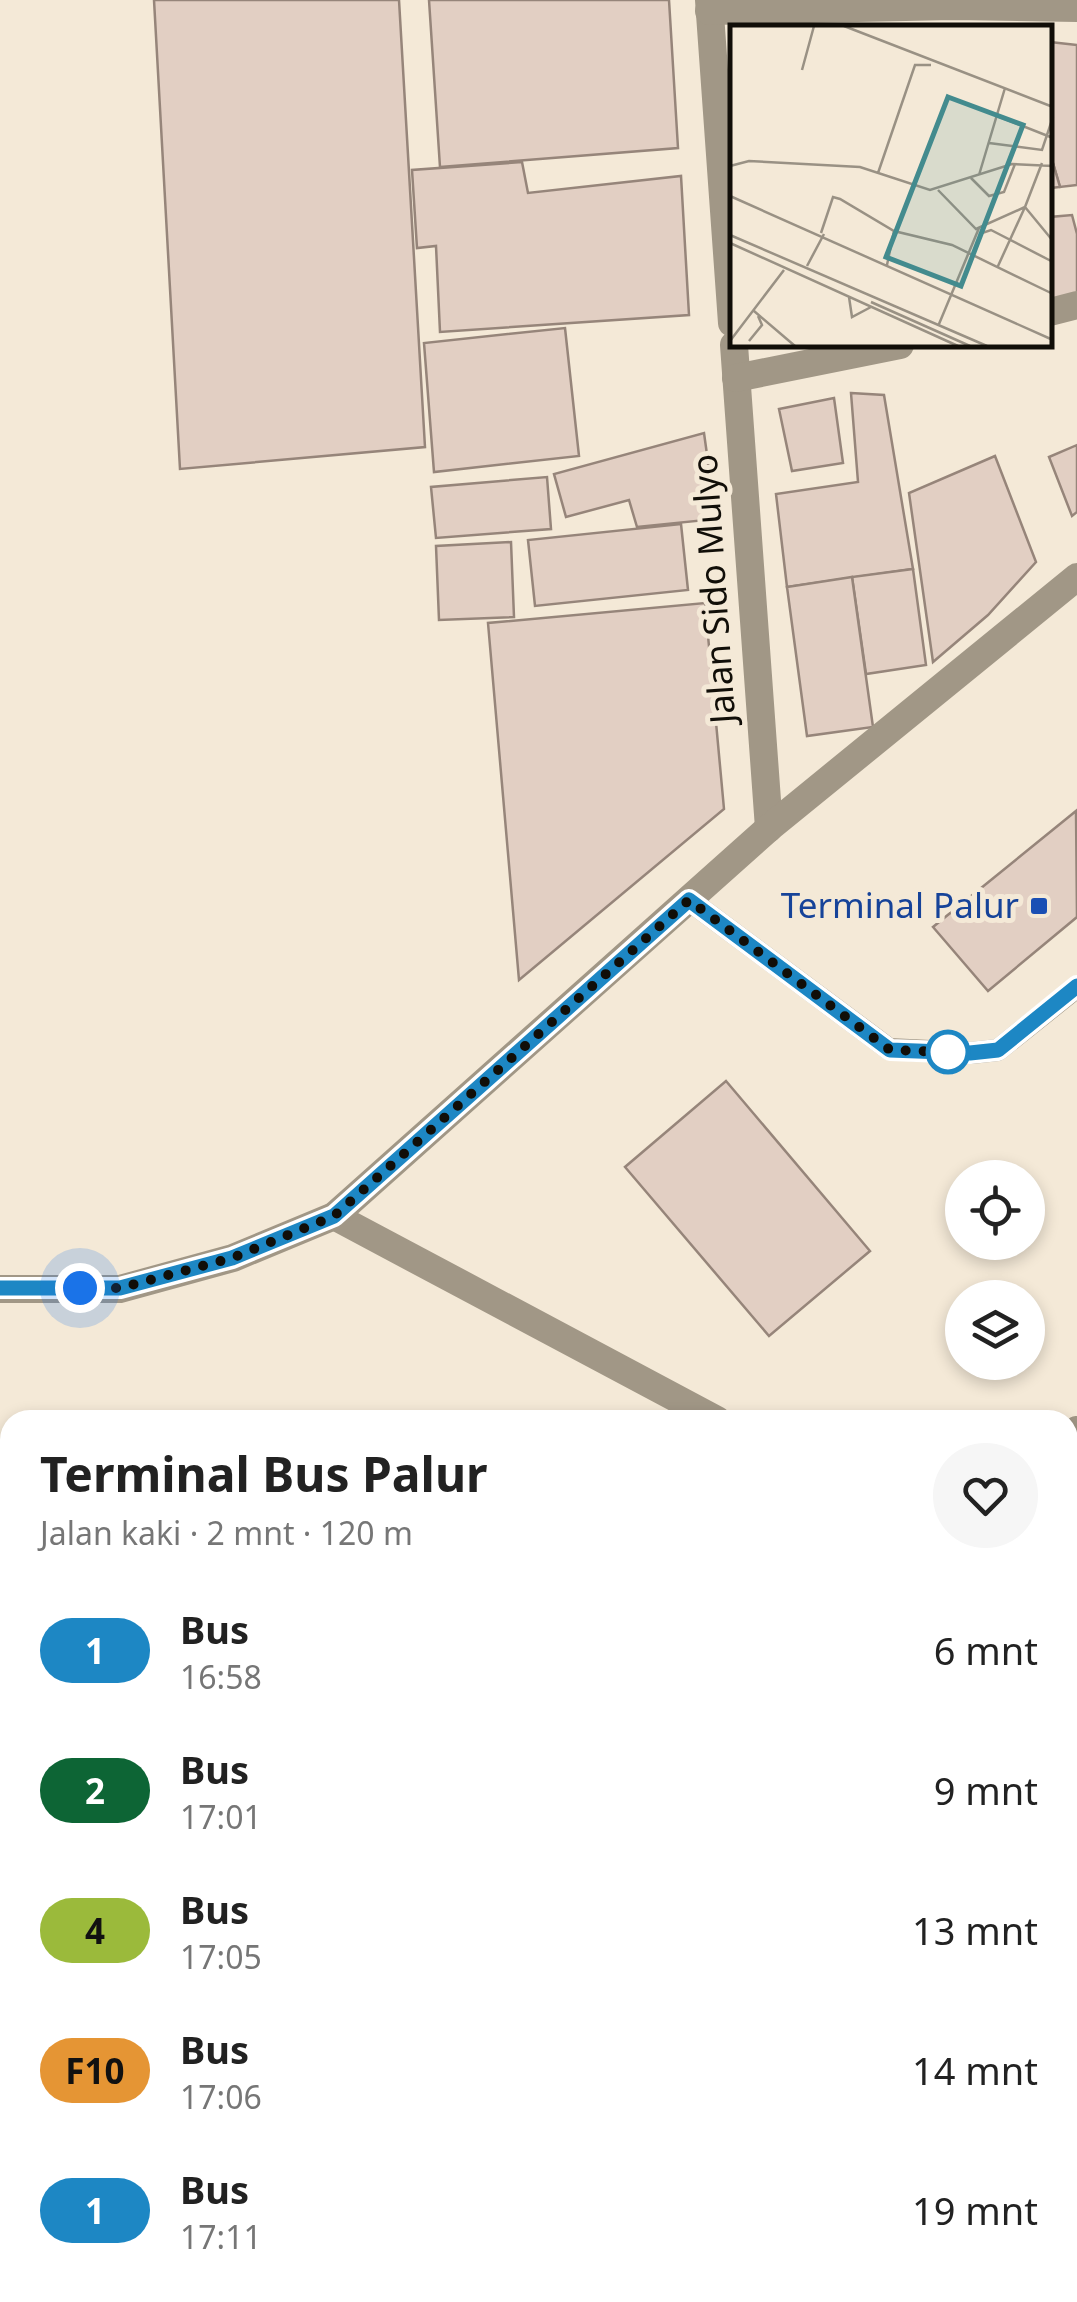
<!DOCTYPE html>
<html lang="id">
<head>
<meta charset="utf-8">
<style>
  body { margin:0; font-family:"Noto Sans",sans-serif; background:#f6f6f6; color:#222; height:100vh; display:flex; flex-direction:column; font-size:38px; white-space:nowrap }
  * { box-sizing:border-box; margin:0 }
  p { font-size:32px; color:#767676 }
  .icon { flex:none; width:55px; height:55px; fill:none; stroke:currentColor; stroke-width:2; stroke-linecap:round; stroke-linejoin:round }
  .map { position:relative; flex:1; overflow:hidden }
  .drawer { position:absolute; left:0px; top:1410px; width:1078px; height:892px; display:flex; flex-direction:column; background:#fff; border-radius:30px 30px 0 0; box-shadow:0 5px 15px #0003 }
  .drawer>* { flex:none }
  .badge { padding:0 20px; border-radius:32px; font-size:35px; line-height:65px }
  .controls { position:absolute; left:945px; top:1160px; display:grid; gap:20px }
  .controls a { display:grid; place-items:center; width:100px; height:100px; border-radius:50%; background:#fff; box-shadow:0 5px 15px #0003; font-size:50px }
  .you { position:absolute; width:50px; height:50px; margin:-25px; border:8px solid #fff; border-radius:50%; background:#1a73e8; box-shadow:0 0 0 15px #1a73e833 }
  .map>.badge { position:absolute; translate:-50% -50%; box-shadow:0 0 0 5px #fff }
  .round { display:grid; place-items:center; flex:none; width:105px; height:105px; border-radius:52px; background:#f6f6f6 }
  .headline { display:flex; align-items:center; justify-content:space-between; height:170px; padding:0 40px }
  h1 { font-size:48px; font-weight:700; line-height:75px }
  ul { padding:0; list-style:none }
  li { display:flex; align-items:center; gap:30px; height:140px; padding:0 40px }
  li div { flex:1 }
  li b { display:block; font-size:38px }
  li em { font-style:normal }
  li .badge { min-width:110px; font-weight:700; text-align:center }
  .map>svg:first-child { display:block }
</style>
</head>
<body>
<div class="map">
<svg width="1077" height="2302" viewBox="0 0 1077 2302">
  <rect width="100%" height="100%" fill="#f4e9d7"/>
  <g fill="#e2cfc3" stroke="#96857a" stroke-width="2.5">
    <polygon points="154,0 399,0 425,447 180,469"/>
    <polygon points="429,0 669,0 678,148 440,167"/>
    <polygon points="1050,42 1077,45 1077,185 1060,187 1050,153"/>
    <polygon points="1050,153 1060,187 1050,188"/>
    <polygon points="522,162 528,193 681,176 689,315 440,332 436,246 417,248 412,170"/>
    <polygon points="1072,215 1077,234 1077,299 1050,305 1050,217"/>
    <polygon points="565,328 579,456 434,472 424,343"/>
    <polygon points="851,393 884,395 913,569 787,587 776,494 858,482"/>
    <polygon points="834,398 843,463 792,471 779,409"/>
    <polygon points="704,433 716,519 637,527 629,500 566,517 554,474"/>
    <polygon points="1077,445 1077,512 1072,516 1049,457"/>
    <polygon points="995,456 1036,562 988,615 933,662 909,493"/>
    <polygon points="547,477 551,529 436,538 431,487"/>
    <polygon points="681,524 688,590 535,606 528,540"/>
    <polygon points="511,542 514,617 439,620 436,546"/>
    <polygon points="913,569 926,665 866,674 852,577"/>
    <polygon points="852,577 873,727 807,736 787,587"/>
    <polygon points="705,603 724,809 519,980 488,623"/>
    <polygon points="1076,811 1077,917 988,991 933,927"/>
    <polygon points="726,1081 870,1251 769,1336 625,1167"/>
    <polygon points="1073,1687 1077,1687 1077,1808 1068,1809"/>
    <polygon points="1077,1875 1077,1922 1068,1923 1068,1876"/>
    <rect x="1073" y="1951" width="4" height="45"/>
    <polygon points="10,2190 10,2243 0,2244 0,2192"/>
    <polygon points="1068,2266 1077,2266 1077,2302 1054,2302 1055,2292 1068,2292"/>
    <polygon points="100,2292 190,2292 190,2298 169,2302 101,2302"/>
    <polygon points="356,2292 428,2292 428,2298 408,2302 357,2302"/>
    <polygon points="464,2292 546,2292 547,2302 465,2302"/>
    <polygon points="553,2292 599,2292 600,2302 554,2302"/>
    <polygon points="765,2292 820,2292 765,2298"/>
    <polygon points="828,2292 829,2302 765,2302 765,2298"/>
    <polygon points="828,2292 874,2292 876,2302 829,2302"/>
    <polygon points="874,2292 923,2292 923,2300 876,2299"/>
    <polygon points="923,2292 985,2292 985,2301 923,2300"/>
    <polygon points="876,2299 923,2300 985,2301 876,2302"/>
  </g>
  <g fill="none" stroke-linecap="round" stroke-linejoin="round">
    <polyline stroke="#a19786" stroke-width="22" points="689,900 889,1049 971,1053 998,1050 1077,987"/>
    <g stroke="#a19786" stroke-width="28">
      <polyline points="709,0 732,323"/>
      <polyline points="709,11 953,6 1077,8"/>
      <polyline points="1050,312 1077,305"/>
      <polyline points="734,345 769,828"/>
      <polyline points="736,378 900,345"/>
      <polyline points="334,1216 717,1420"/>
      <polyline points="0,1289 120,1289 233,1258 334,1216 769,828 1077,577"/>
      <polyline points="1068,1441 1077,1430"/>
      <polyline points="1068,1555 1077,1545"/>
      <polyline points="1068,1848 1077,1849"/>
      <polyline points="0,1936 10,1935"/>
      <polyline points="0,2077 10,2125"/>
      <polyline points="38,2292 39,2302"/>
      <polyline points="1013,2302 1013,2292"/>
    </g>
  </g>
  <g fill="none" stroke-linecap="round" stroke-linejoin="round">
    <g stroke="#fff" stroke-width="22">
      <polyline id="line" points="0,1288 120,1288 232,1258 334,1216 689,900 890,1050 970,1053 998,1050 1077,986"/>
    </g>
    <use href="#line" stroke="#1d87c4" stroke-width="15"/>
    <polyline stroke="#110e08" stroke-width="10" stroke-dasharray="0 18" points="80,1288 120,1288 232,1258 334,1216 689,900 890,1050 948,1052"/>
  </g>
  <rect fill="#1a4fb4" stroke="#f4e9d7" stroke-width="4" x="1029" y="896" width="20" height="20" rx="5"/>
  <circle fill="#fff" stroke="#1d87c4" stroke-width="5" cx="948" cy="1052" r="20"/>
  <g text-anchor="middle" stroke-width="10" stroke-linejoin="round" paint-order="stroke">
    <g font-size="35" fill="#110e08" stroke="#f4e9d7">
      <text transform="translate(714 589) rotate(-94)" y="12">Jalan Sido Mulyo</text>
    </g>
    <g font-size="35" fill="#164399" stroke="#f4e9d7" text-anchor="end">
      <text x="1019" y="918">Terminal Palur</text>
    </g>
  </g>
  <g transform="translate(730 25)">
    <rect width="322" height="322" fill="#f4e9d7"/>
    <path fill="none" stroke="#999184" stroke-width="2.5" d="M114 1 323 82M72 45 84 1M267 91 323 113M259 118 312 125 323 92M0 141 19 136 130 142 200 165 282 139 323 141M148 148 185 40H201M249 150 275 63M241 153 259 171 274 167 285 139M208 165 246 204 295 182 312 138M0 171 323 315M91 208 103 172 110 174 164 206 222 220 323 269M249 209 261 205 323 237M0 210 257 321M0 218 228 321M157 240 164 206M77 241 94 209M268 241 295 182 323 216M119 272 122 292 141 282M141 277 240 321M24 286 65 321M209 299 249 203M0 316 54 245M19 316 32 300 28 291"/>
    <path fill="#438b8e" fill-opacity="0.15" stroke="#438b8e" stroke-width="5" d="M218 72 293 100 231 261 156 232Z"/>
    <rect width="322" height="322" fill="none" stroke="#110e08" stroke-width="5"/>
  </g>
</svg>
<div class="controls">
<a><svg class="icon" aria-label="locate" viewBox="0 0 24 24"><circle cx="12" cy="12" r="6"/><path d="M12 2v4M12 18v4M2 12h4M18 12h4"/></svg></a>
<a><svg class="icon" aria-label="layers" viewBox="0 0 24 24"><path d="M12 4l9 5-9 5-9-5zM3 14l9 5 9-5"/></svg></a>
</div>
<div class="you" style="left:80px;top:1288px"></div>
<section class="drawer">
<div class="headline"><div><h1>Terminal Bus Palur</h1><p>Jalan kaki · 2 mnt · 120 m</p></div><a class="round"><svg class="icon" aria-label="heart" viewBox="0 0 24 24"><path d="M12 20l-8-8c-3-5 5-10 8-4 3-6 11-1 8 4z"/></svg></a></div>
<ul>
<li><span class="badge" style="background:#1d87c4;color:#fff">1</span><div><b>Bus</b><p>16:58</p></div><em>6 mnt</em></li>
<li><span class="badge" style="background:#0d6535;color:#fff">2</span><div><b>Bus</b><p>17:01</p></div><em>9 mnt</em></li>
<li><span class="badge" style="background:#9bba3b;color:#111">4</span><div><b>Bus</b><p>17:05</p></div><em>13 mnt</em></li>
<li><span class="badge" style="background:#e59534;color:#111">F10</span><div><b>Bus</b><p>17:06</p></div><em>14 mnt</em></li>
<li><span class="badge" style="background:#1d87c4;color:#fff">1</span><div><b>Bus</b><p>17:11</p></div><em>19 mnt</em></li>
</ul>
</section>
</div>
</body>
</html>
